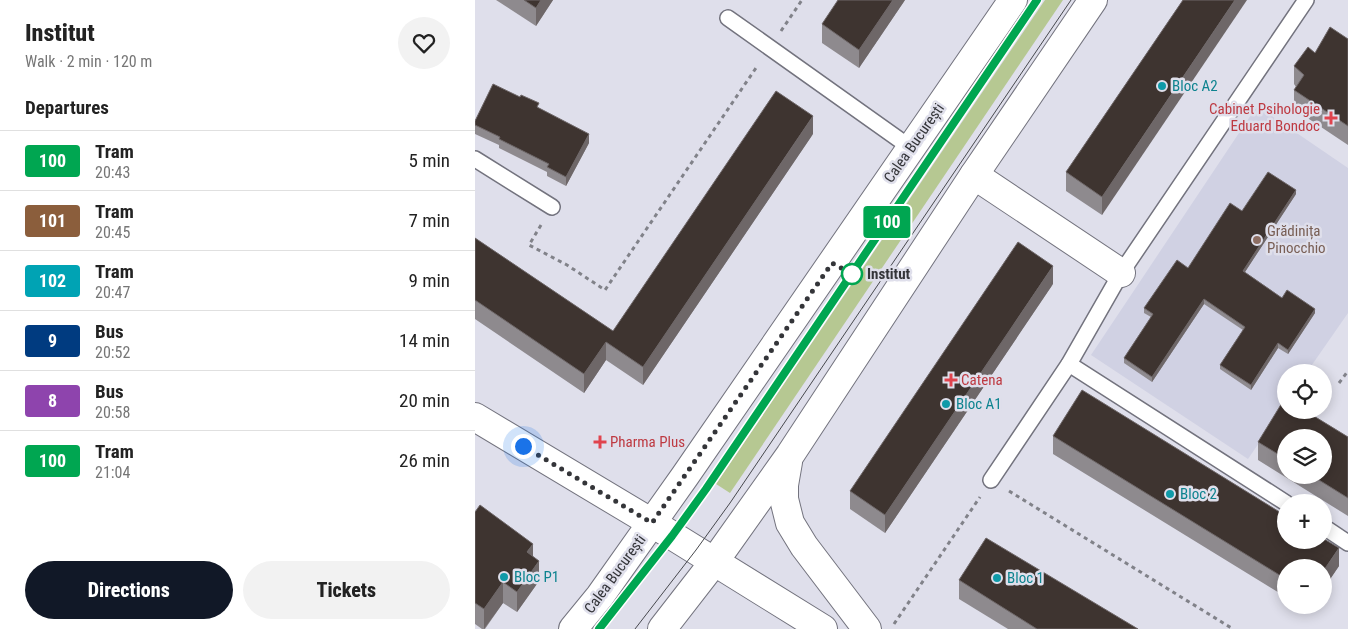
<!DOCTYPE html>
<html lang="en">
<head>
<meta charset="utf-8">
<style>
  body { margin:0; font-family:"Roboto Condensed",sans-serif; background:#f2f2f2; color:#222; height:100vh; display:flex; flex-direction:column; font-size:19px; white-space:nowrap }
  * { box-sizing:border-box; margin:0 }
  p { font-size:16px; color:#767676 }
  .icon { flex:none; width:28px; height:28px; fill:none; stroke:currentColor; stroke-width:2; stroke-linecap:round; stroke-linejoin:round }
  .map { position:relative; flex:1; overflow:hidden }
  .panel { display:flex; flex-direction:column; background:#fff; width:475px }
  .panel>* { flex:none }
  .badge { padding:0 10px; border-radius:4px; font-size:18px; line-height:32px }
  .fabs { position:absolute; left:802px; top:364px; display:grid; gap:10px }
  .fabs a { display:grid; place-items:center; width:55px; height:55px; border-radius:50%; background:#fff; box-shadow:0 2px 12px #0003; font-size:25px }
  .you { position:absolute; width:25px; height:25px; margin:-12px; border:4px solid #fff; border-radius:50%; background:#1a73e8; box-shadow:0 0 0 8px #1a73e833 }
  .map>.badge { position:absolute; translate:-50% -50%; box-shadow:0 0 0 2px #fff }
  h2 { padding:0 25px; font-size:19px; line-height:45px }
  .round { display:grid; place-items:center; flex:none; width:52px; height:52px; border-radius:26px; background:#f2f2f2 }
  .head { display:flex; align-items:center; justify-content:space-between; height:85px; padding:0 25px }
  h1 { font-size:24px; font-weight:800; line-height:38px }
  .cta { display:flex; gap:10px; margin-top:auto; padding:10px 25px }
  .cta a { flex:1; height:58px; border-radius:30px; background:#111827; color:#fff; font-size:20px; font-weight:800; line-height:58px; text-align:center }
  .cta a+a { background:#f2f2f2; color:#222 }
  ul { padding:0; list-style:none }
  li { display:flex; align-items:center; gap:15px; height:60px; padding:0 25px; border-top:1px solid #e0e0e0 }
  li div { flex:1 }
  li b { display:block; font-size:19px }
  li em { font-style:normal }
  li .badge { min-width:55px; font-weight:700; text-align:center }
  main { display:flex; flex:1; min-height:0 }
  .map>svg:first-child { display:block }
</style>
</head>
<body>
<main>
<section class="panel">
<div class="head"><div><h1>Institut</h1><p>Walk · 2 min · 120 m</p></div><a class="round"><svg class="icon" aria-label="heart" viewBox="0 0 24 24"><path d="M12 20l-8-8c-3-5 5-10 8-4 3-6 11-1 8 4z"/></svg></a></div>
<h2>Departures</h2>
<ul>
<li><span class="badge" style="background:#00a651;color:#fff">100</span><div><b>Tram</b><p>20:43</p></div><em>5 min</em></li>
<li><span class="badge" style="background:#8b5e3c;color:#fff">101</span><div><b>Tram</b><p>20:45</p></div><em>7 min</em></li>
<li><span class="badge" style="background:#00a3b4;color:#fff">102</span><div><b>Tram</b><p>20:47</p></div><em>9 min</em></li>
<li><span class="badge" style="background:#003b80;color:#fff">9</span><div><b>Bus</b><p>20:52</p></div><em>14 min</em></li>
<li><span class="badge" style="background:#8e44ad;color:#fff">8</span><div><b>Bus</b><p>20:58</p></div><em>20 min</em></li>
<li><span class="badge" style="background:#00a651;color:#fff">100</span><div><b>Tram</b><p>21:04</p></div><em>26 min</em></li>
</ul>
<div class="cta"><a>Directions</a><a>Tickets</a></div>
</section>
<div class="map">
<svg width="873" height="629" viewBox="0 0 873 629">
  <rect width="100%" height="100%" fill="#dfdfeb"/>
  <polygon fill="#d0d1e3" points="782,106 873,168 873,313 832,372 811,372 811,403 773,459 616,355"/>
  <polygon fill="#b6c892" points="570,0 588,0 255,493 241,484"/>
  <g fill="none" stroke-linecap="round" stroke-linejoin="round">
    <g stroke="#73737e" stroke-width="18">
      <g id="service">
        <polyline points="253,18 436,148"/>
        <polyline points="0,159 77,207"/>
        <polyline points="594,364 811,503"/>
        <polyline points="516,480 594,364 646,273 831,0"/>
        <polyline points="849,527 873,543"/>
      </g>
    </g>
    <g stroke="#73737e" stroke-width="30">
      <polyline id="minor" points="499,175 646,273"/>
    </g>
    <g stroke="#73737e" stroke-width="30">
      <polyline id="tertiary" points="0,417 177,523 348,629"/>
    </g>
    <g stroke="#73737e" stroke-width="30">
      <g id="secondary">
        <polyline points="313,462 309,485 309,499 315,523 329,546 392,629"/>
        <polyline points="98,629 125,596 210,476 538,0"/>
        <polyline points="187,629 239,562 315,455 499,175 618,0"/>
      </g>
    </g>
    <g stroke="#818289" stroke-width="3" stroke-dasharray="4 4" stroke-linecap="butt">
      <polyline points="306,31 327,0"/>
      <polyline points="66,225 54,245 92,265 130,290 283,65"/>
      <polyline points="864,383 873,371"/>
      <polyline points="534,491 758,629"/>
      <polyline points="419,624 505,497"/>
    </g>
    <use href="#service" stroke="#fff" stroke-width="15"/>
    <use href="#minor" stroke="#fff" stroke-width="28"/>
    <use href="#tertiary" stroke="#fff" stroke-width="28"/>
    <use href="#secondary" stroke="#fff" stroke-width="28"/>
    <g stroke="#47484d" stroke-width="1">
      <polyline points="124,629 197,535 231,489 562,0"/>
      <polyline points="160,629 221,550 255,503 596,0"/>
    </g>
  </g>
  <g fill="#8e8a8e" fill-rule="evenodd">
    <polygon points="21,0 78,0 61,26"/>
    <polygon points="430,0 384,68 347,43 347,24"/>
    <polygon points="708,0 627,215 591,191 591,172"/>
    <polygon points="873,39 873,145 819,109 819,90 821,87 819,84 819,66 840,53"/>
    <polygon points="64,108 114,143 91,186 72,176 72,172 24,148 24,145 0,134 0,121"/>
    <polygon points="338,134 168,385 131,360 109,393 0,319 0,238 138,331"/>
    <polygon points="821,194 770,272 807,298 840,313 813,354 803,348 776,390 745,369 745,365 768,330 729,304 677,382 649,363 649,358 676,317 669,313 669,308 713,268 767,211"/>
    <polygon points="578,284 410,533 375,509 375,491"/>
    <path d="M810 398 811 399V410H829L873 437V516L783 460V442ZM811 438H849V475H811Z"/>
    <polygon points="578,436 864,566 849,588 849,568 811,568 811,597 578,454"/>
    <polygon points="0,512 58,556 64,581 42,612 28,603 10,629 7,629 0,624"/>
    <polygon points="484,580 663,629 533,629 484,599"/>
    <polygon points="824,605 837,605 833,611"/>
  </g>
  <g fill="#6e6768">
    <polygon points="66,0 78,0 61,26 61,8"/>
    <polygon points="418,0 430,0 384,68 384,50"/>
    <polygon points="760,0 772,0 627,215 627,197"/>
    <polygon points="338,116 338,134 168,385 168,367"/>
    <polygon points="114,134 114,143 91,186 91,177"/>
    <polygon points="821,190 821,194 768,275 768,271"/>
    <polygon points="578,266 578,284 410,533 410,515"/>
    <polygon points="729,299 729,304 677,382 677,377"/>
    <polygon points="840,309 840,313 813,354 813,350"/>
    <polygon points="131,342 131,360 109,393 109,374"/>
    <polygon points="803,343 803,348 776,390 776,385"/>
    <polygon points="58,544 58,565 52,552"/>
    <polygon points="864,548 864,566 849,588 849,570"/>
    <polygon points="64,561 64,581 42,612 42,592"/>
    <polygon points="28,582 28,603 9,629 9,609"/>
    <polygon points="833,605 837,605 833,611"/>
  </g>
  <g fill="#3e3430" stroke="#6e6768">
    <polygon points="49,0 66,0 61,8"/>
    <polygon points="363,0 418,0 384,50 347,24"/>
    <polygon points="708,0 760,0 627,197 591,172"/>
    <polygon points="855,27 873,39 873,126 819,90 829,75 819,66 833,47 840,53"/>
    <polygon points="18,84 45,97 46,95 64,103 62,107 114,134 91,177 72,167 74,164 24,139 25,137 0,125 0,121"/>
    <polygon points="301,91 338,116 168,367 131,342 109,374 0,300 0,238 138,331"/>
    <polygon points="793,172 821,190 768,271 807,298 812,290 840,309 813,350 803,343 776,385 745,365 770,327 729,299 677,377 649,358 678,314 669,308 702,260 713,268 755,203 767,211"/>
    <polygon points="543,242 578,266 410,515 375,491"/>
    <polygon points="607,390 811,516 811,540 849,540 849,539 864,548 849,570 849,568 811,568 811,579 578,436"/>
    <polygon points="810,398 811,399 811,410 829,410 873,437 873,498 836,475 849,475 849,438 811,438 811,459 783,442"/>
    <polygon points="5,505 58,544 52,552 64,561 42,592 28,582 9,609 0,603 0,512"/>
    <polygon points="511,538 663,629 562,629 484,580"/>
  </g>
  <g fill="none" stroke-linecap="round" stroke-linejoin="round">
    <g stroke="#fff" stroke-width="11">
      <polyline id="line" points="124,629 197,536 231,489 562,0"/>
    </g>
    <use href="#line" stroke="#00a651" stroke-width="8"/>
    <polyline stroke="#343539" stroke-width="5" stroke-dasharray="0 9" points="48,446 177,523 357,263 377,274"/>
  </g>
  <g fill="#0f9aa8" stroke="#dfdfeb" stroke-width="2">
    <circle cx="687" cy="86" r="5"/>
    <circle cx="471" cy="404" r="5"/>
    <circle cx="695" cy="494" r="5"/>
    <circle cx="29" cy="577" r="5"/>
    <circle cx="522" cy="578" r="5"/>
  </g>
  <g fill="#e0444e" stroke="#dfdfeb" stroke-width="2">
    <path d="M853.5 110.5h5v5h5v5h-5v5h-5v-5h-5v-5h5z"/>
    <path d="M473.5 372.5h5v5h5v5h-5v5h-5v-5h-5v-5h5z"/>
    <path d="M122.5 434.5h5v5h5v5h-5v5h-5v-5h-5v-5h5z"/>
  </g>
  <circle fill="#8d6e63" stroke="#dfdfeb" stroke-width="2" cx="782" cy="240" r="5"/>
  <circle fill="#fff" stroke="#00a651" stroke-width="2.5" cx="377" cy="274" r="10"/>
  <g text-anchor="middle" stroke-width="5" stroke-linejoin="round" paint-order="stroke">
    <g font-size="15" fill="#0d838f" stroke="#dfdfeb" text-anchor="start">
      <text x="697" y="91">Bloc A2</text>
      <text x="481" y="409">Bloc A1</text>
      <text x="705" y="499">Bloc 2</text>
      <text x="39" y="582">Bloc P1</text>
      <text x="532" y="583">Bloc 1</text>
    </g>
    <g font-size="15" fill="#be3a42" stroke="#dfdfeb" text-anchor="start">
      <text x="845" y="114" text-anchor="end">Cabinet Psihologie<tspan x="845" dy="17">Eduard Bondoc</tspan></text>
      <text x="486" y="385">Catena</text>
      <text x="135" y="447">Pharma Plus</text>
    </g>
    <g font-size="15" fill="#343539" stroke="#dfdfeb">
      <text transform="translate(439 143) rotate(-55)" y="5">Calea București</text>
      <text transform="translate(140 574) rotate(-54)" y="5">Calea București</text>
    </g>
    <g font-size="15" fill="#785e54" stroke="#dfdfeb" text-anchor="start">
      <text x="792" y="236">Grădinița<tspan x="792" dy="17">Pinocchio</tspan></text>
    </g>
    <g font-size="15" font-weight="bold" fill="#343539" stroke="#dfdfeb" text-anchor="start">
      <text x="392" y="279">Institut</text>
    </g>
  </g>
</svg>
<div class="fabs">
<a><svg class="icon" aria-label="locate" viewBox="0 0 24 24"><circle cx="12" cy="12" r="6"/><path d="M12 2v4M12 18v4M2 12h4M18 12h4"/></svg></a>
<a><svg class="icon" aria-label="layers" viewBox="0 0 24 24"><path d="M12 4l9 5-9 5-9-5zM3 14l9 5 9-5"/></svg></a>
<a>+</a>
<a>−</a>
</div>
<div class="you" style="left:48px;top:446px"></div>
<b class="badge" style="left:412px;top:222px;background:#00a651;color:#fff">100</b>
</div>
</main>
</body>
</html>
